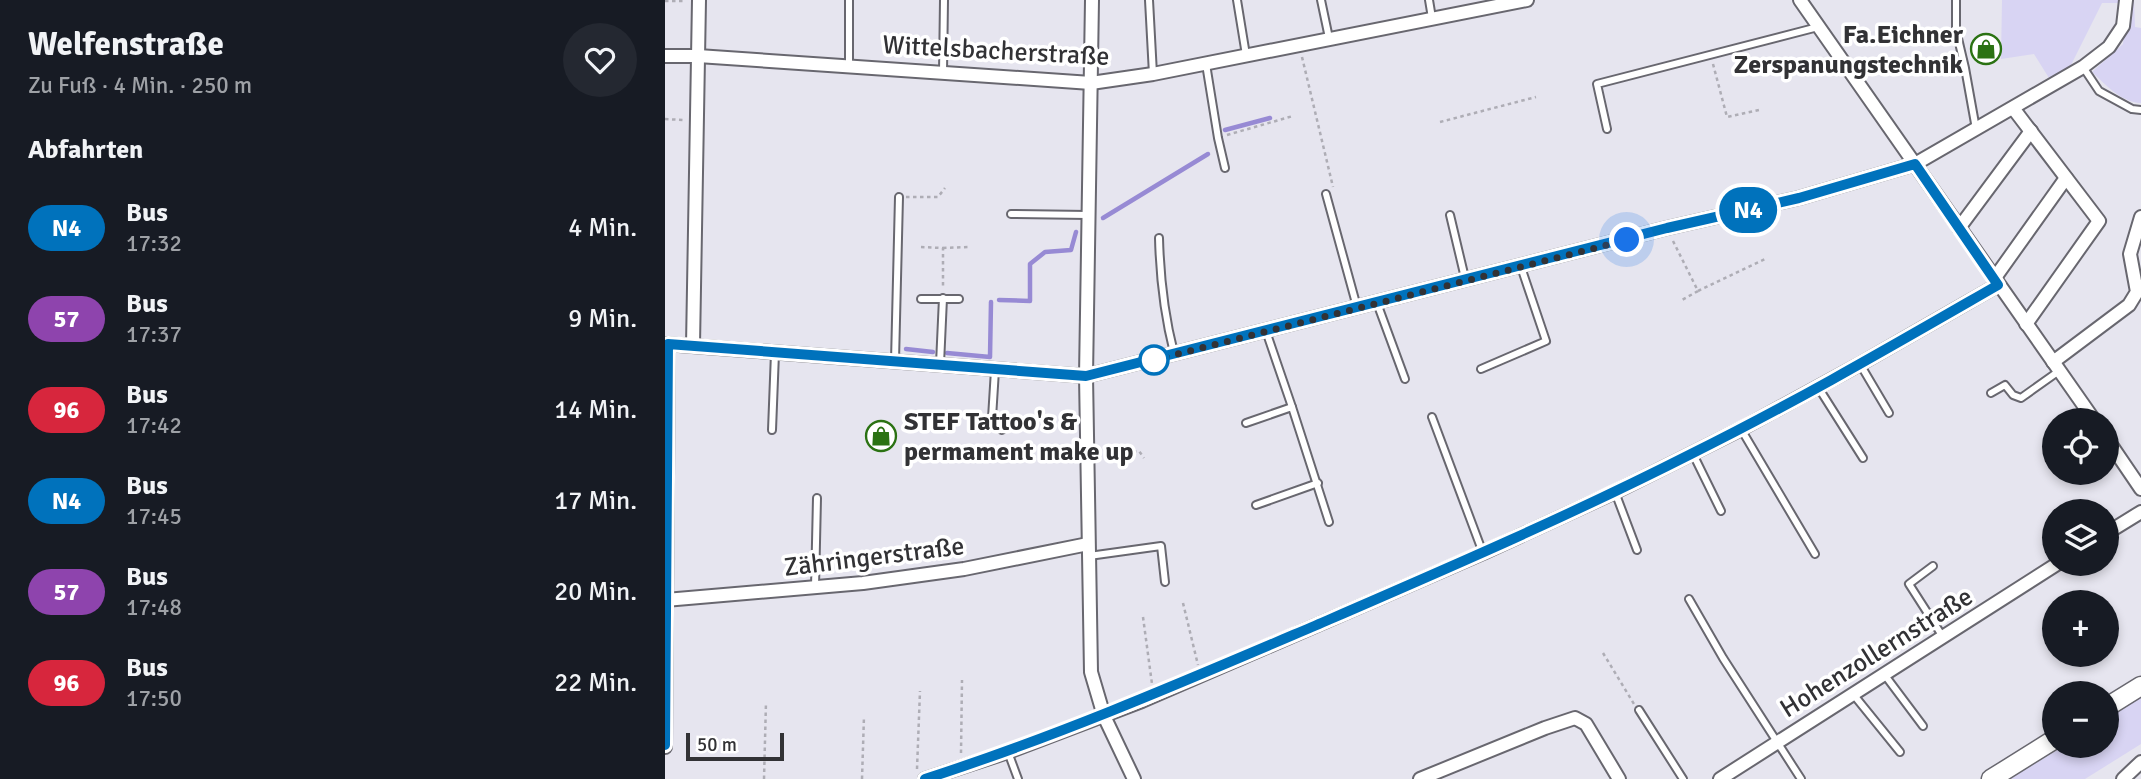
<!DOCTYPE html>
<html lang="de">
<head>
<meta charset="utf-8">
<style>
  body { margin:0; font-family:Signika,sans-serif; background:#242831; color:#f1f3f6; height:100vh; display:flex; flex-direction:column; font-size:26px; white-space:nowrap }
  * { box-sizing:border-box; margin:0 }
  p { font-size:23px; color:#9ea1a6 }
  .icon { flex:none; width:38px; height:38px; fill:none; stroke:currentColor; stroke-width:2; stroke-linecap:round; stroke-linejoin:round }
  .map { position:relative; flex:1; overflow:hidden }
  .drawer { display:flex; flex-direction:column; background:#171b24; width:665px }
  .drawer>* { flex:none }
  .badge { padding:0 14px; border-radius:23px; font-size:24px; line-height:46px }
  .buttons { position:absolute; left:1377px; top:408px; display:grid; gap:14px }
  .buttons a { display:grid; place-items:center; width:77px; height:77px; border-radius:50%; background:#171b24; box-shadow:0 4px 10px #0003; font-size:35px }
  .scale { position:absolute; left:21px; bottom:18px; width:98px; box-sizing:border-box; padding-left:7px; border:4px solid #323235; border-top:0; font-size:19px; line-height:24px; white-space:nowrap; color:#323235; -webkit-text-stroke:5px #fff; paint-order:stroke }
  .you { position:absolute; width:35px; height:35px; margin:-18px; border:5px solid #fff; border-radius:50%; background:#1a73e8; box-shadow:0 0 0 10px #1a73e833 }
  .map>.badge { position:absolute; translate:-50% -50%; box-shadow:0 0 0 4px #fff }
  h2 { padding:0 28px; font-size:26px; line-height:63px }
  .round { display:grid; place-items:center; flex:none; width:74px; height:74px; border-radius:37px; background:#242831 }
  .overview { display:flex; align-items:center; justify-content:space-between; height:119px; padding:0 28px }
  h1 { font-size:33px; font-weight:700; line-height:52px }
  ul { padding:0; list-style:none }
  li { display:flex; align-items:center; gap:21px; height:91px; padding:0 28px }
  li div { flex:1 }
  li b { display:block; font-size:26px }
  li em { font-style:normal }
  li .badge { min-width:77px; font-weight:700; text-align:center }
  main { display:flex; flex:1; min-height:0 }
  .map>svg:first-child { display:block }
</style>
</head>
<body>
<main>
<section class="drawer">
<div class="overview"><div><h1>Welfenstraße</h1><p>Zu Fuß · 4 Min. · 250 m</p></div><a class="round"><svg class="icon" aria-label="heart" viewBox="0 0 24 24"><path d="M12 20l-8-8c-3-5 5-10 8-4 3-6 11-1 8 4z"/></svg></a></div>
<h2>Abfahrten</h2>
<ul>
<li><span class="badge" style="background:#0072bc;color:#fff">N4</span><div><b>Bus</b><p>17:32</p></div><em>4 Min.</em></li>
<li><span class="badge" style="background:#8e44ad;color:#fff">57</span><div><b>Bus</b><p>17:37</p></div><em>9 Min.</em></li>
<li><span class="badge" style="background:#d7263d;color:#fff">96</span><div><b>Bus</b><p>17:42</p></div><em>14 Min.</em></li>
<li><span class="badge" style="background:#0072bc;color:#fff">N4</span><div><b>Bus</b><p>17:45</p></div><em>17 Min.</em></li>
<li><span class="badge" style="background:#8e44ad;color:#fff">57</span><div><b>Bus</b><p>17:48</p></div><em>20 Min.</em></li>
<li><span class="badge" style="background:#d7263d;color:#fff">96</span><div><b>Bus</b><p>17:50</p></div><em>22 Min.</em></li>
</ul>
</section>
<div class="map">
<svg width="1476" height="779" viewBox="0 0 1476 779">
  <rect width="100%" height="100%" fill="#e6e5ef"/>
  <g fill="#d8d4f3">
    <path d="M1337 0H1469L1470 27 1476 28V103C1456 102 1441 85 1427 72L1458 44 1462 3H1437L1406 65 1384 78 1369 54 1336 59Z"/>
    <polygon points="1476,697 1476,744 1420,779 1345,779 1399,746 1442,746 1442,719"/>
  </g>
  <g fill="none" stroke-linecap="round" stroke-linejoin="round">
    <g stroke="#978ad4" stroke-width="4.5">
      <polyline points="560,130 605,118"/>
      <polyline points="438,218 543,154"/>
      <polyline points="334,300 365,301 365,264 380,252 406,250 411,232"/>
      <polyline points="241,349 268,352"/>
      <polyline points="282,353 325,357 326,302"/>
    </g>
    <g stroke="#68676f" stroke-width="10">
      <g id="lane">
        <polyline points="184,0 184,66"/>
        <polyline points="484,0 488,74"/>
        <polyline points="572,0 581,55"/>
        <polyline points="656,0 664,38"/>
        <polyline points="764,0 767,18"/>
        <polyline points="1291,0 1291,30 1300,68 1311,129"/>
        <polyline points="541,64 553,138 560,168"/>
        <polyline points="1418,67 1434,91 1467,109 1476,110"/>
        <polyline points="278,72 279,0"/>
        <polyline points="942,129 932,84 1153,27"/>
        <polyline points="661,194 692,307"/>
        <polyline points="346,214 423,215"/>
        <polyline points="785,215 800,278"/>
        <path d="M494 238C495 277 499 314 509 353"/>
        <polyline points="256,299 294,299"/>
        <polyline points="712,303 740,379"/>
        <polyline points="601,331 627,407"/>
        <polyline points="230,361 234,197"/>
        <polyline points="275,364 278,298"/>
        <polyline points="1195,364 1224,413"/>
        <polyline points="816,369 881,341 856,267"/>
        <polyline points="330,370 327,418 337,430"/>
        <polyline points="1153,387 1198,458"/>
        <polyline points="1326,393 1340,385 1348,395 1356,398 1394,371"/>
        <polyline points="767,417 818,553"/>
        <polyline points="581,423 627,407 664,522"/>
        <polyline points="1076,429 1150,554"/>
        <polyline points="107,430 110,353"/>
        <polyline points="1028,454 1056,511"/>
        <polyline points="950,492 972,550"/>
        <polyline points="591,505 653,483"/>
        <polyline points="424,556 496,546 500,582"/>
        <polyline points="1268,566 1244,584 1278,637"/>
        <polyline points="150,587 152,498"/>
        <polyline points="1024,599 1058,658 1136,779"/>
        <polyline points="1219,674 1258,726"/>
        <polyline points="1188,694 1235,752"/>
        <polyline points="974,710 1018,779"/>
        <polyline points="343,752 353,779"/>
      </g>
    </g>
    <g stroke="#68676f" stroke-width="16">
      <g id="street">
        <polyline points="427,0 421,376 426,672 439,716 469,779"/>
        <polyline points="1135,0 1429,420"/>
        <polyline points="0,56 33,56 426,83 488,74 862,0"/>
        <polyline points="1348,108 1434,221 1361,324"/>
        <polyline points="1294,228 1366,131"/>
        <polyline points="1329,279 1401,178"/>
        <polyline points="0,344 421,376 1002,228 1134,198 1250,164 1418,67 1444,47 1458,26 1461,0"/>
        <polyline points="28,345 34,0"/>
        <polyline points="1388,362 1464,305 1472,292 1465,254 1476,217"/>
        <polyline points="1442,439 1476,489"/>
        <polyline points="1442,533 1476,512"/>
        <polyline points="0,600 198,583 299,569 423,544"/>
        <polyline points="0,747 3,344"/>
        <polyline points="260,779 343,752 477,701 818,553 950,492 1076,429 1195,364 1333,285"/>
        <polyline points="755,779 880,728 910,718 921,724 954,779"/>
        <polyline points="1055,779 1392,564"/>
        <polyline points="1458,779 1476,762"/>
      </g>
    </g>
    <g stroke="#68676f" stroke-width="21">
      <g id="secondary">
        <polyline points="1442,707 1476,686"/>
        <polyline points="1326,779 1390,739"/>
      </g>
    </g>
    <g stroke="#aeadb5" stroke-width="2.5" stroke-dasharray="3.5 3.5" stroke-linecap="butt">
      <polyline points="0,1 21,1"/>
      <polyline points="637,57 668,187"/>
      <polyline points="1048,64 1062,117 1094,110"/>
      <polyline points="0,119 18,120"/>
      <polyline points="775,122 871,97"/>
      <polyline points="562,135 628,116"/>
      <polyline points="241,197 273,197 280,188"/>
      <polyline points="1008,241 1033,291 1017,300"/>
      <polyline points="256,247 278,248 278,288"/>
      <polyline points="278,248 303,247"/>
      <polyline points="1033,291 1102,258"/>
      <polyline points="433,454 474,451 479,458"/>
      <polyline points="518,603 533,665"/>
      <polyline points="478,617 487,684"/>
      <polyline points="938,653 969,704"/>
      <polyline points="296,753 297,680"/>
      <polyline points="252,769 255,691"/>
      <polyline points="99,779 101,702"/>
      <polyline points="197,779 199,716"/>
    </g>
    <use href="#lane" stroke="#fff" stroke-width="6"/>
    <use href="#street" stroke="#fff" stroke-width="12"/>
    <use href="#secondary" stroke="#fff" stroke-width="18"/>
  </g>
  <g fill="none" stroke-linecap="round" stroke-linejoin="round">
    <g stroke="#fff" stroke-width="16">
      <path id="line" d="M0 745 3 344 421 376 1002 228 1134 198 1250 164 1333 285C1232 343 1131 402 1026 454 902 517 774 572 647 627 518 682 393 736 260 779"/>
    </g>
    <use href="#line" stroke="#0072bc" stroke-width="10"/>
    <polyline stroke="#323235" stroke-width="7" stroke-dasharray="0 12.6" points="489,360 962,240"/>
  </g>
  <defs>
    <g id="shop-ring" transform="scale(1.575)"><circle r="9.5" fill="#fff" stroke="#2b7213" stroke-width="1.5"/><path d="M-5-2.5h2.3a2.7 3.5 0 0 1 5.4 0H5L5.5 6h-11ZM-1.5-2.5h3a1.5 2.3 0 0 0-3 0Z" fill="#2b7213"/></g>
  </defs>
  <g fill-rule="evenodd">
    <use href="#shop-ring" x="1321" y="49"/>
    <use href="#shop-ring" x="216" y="436"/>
  </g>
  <circle fill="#fff" stroke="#0072bc" stroke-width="3.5" cx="489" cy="360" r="14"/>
  <g text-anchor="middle" stroke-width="7" stroke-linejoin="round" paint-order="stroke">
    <g font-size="26" font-weight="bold" fill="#323235" stroke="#fff" text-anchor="end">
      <text x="1298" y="43">Fa.Eichner<tspan x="1298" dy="30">Zerspanungstechnik</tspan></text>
      <text x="239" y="430" text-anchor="start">STEF Tattoo's &amp;<tspan x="239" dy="30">permament make up</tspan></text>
    </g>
    <g font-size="26" fill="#323235" stroke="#fff">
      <text transform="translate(331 50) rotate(3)" y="9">Wittelsbacherstraße</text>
      <text transform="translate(209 556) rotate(-7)" y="9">Zähringerstraße</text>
      <text transform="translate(1211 652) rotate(-32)" y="9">Hohenzollernstraße</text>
    </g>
  </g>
</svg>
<div class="buttons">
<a><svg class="icon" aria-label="locate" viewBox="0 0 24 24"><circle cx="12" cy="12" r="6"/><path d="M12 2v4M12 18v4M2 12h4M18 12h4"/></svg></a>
<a><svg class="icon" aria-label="layers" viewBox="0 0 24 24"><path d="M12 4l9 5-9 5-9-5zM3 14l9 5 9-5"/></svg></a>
<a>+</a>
<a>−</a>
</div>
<div class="scale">50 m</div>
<div class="you" style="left:962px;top:240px"></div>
<b class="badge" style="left:1083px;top:210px;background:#0072bc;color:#fff">N4</b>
</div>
</main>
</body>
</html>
